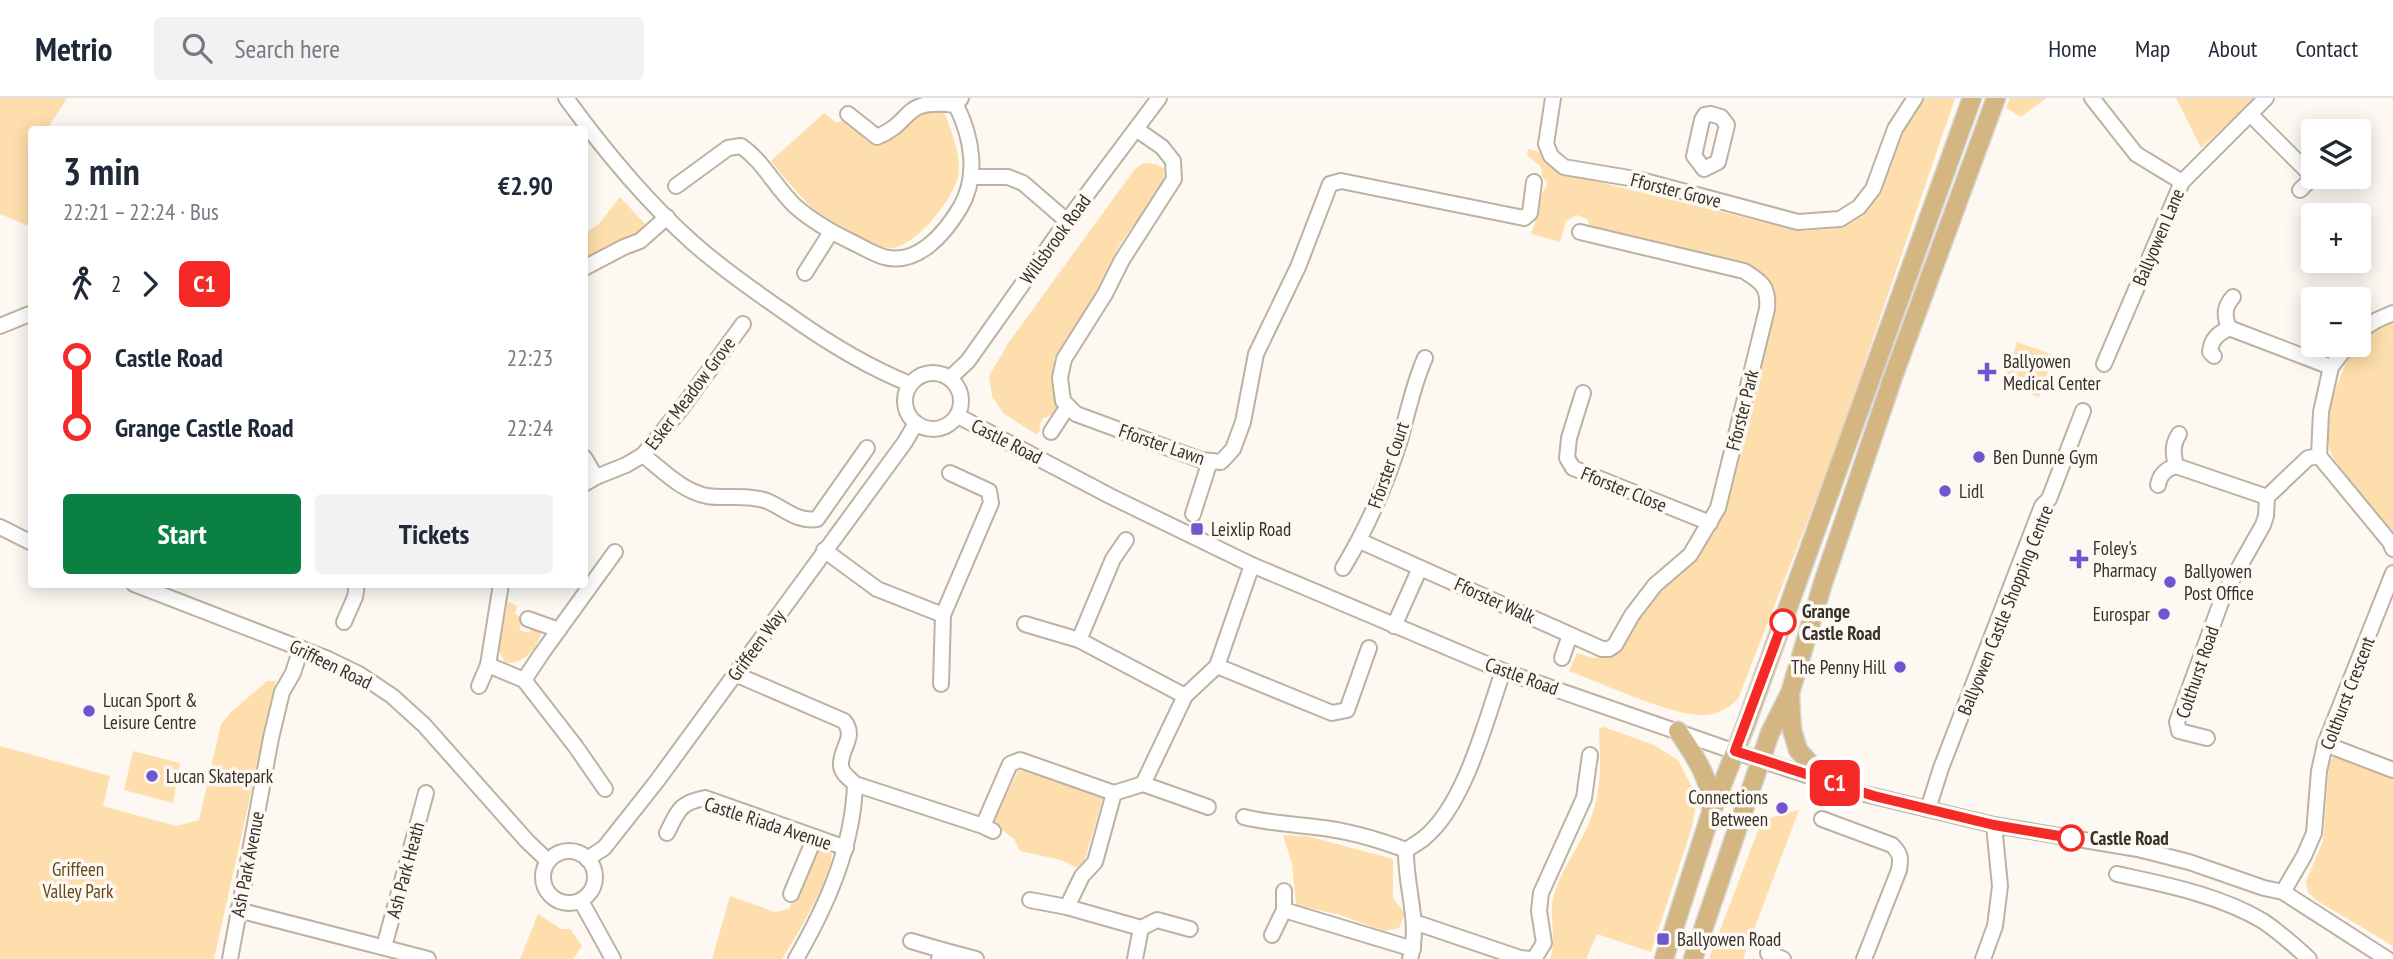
<!DOCTYPE html>
<html lang="en">
<head>
<meta charset="utf-8">
<style>
  body { margin:0; font-family:"PT Sans Narrow",sans-serif; background:#f2f2f3; color:#1f2937; height:100vh; display:flex; flex-direction:column; font-size:26px; white-space:nowrap }
  * { box-sizing:border-box; margin:0 }
  p { font-size:23px; color:#747a83 }
  .icon { flex:none; width:38px; height:38px; fill:none; stroke:currentColor; stroke-width:2; stroke-linecap:round; stroke-linejoin:round }
  .map { position:relative; flex:1; overflow:hidden }
  .details { position:absolute; left:28px; top:28px; width:560px; height:462px; display:flex; flex-direction:column; background:#fff; border-radius:7px; box-shadow:0 4px 18px #0003 }
  .details>* { flex:none }
  .badge { padding:0 14px; border-radius:10px; font-size:24px; line-height:46px }
  .tools { position:absolute; left:2301px; top:21px; display:grid; gap:14px }
  .tools a { display:grid; place-items:center; width:70px; height:70px; border-radius:7px; background:#fff; box-shadow:0 4px 18px #0003; font-size:35px }
  .map>.badge { position:absolute; translate:-50% -50%; box-shadow:0 0 0 4px #fff }
  .legs { display:flex; align-items:center; gap:10px; height:77px; padding:0 35px; font-size:23px }
  .legs p { margin-inline-start:auto }
  .summary { display:flex; align-items:center; justify-content:space-between; height:119px; padding:0 35px }
  h1 { font-size:38px; font-weight:800; line-height:52px }
  .action { display:flex; gap:14px; margin-top:auto; padding:14px 35px }
  .action a { flex:1; height:80px; border-radius:7px; background:#0b8043; color:#fff; font-size:28px; font-weight:800; line-height:80px; text-align:center }
  .action a+a { background:#f2f2f3; color:#1f2937 }
  ul { padding:0 35px; list-style:none }
  li { display:flex; align-items:center; gap:24px; height:70px; font-size:26px }
  li i { display:grid; place-items:center; width:10px; height:100%; margin:0 9px; background:currentColor }
  li i::after { content:''; width:18px; height:18px; margin:-9px; border:5px solid; border-radius:50%; background:#fff }
  li p { margin-inline-start:auto }
  li:first-child i { background:linear-gradient(#0000 50%,currentColor 0) }
  li:last-child i { background:linear-gradient(currentColor 50%,#0000 0) }
  header { display:flex; align-items:center; gap:42px; box-sizing:border-box; height:98px; padding:0 35px; background:#fff; border-bottom:2px solid #e0e1e3 }
  header strong { font-size:33px }
  nav { display:flex; gap:38px; margin-inline-start:auto; font-size:24px }
  .search { width:490px; height:63px; background:#f2f2f3; display:flex; align-items:center; gap:18px; box-sizing:border-box; padding:0 24px; border-radius:7px; color:#747a83; font-size:26px }
  .map>svg:first-child { display:block }
</style>
</head>
<body>
<header>
<strong>Metrio</strong>
<div class="search"><svg class="icon" aria-label="search" viewBox="0 0 24 24"><circle cx="10" cy="10" r="6"/><path d="M15 15l6 6"/></svg>Search here</div>
<nav><a>Home</a><a>Map</a><a>About</a><a>Contact</a></nav>
</header>
<div class="map">
<svg width="2393" height="861" viewBox="0 0 2393 861">
  <rect width="100%" height="100%" fill="#fdf9f2"/>
  <g fill="#fedeac">
    <polygon points="0,0 67,0 48,30 49,31 32,32 31,129 0,116"/>
    <path d="M1922 0H1955L1834 355 1738 601C1728 610 1719 616 1705 617 1676 620 1599 584 1569 573L1577 555 1594 560 1608 558 1619 553 1630 531 1660 489 1683 472 1704 449 1720 418 1772 208C1774 188 1769 183 1754 171L1600 133 1590 129 1588 122 1577 117 1566 123 1560 144 1531 136C1539 120 1537 99 1548 86L1542 78 1541 69 1527 57 1528 51 1539 54 1543 61 1558 74 1801 133 1834 131 1861 115 1893 46Z"/>
    <polygon points="2010,0 2046,0 2021,19 2006,10"/>
    <polygon points="2176,0 2256,0 2201,50"/>
    <path d="M930 9 945 16C952 35 962 59 958 79 953 101 914 151 890 150 839 147 800 99 771 63L824 15 837 25 844 21 866 42 877 48 886 44 914 16Z"/>
    <polygon points="1144,65 1156,66 1164,71 1164,81 1153,101 1120,146 1093,200 1054,260 1057,316 1043,320 1039,329 1041,331 1037,337 1003,315 992,298 989,278 1009,244 1135,71"/>
    <polygon points="620,99 645,126 637,137 597,155 585,167 585,135 599,126"/>
    <polygon points="2393,223 2393,433 2346,379 2331,356 2325,335 2329,307 2350,255 2359,247 2364,238"/>
    <polygon points="2017,244 2054,257 2039,299 2003,286"/>
    <path d="M508 504 517 508 515 516 521 519 522 525 519 532 529 535 531 530 537 531 541 536C535 553 523 566 505 565L498 551Z"/>
    <polygon points="267,583 276,583 214,861 0,861 0,648 110,678 103,708 176,728 199,722 221,626 230,615"/>
    <path d="M1604 629 1654 647 1678 662 1692 689 1696 706 1692 729 1651 854 1597 836 1586 861H1550C1557 839 1548 818 1554 797 1561 772 1579 749 1589 725 1603 691 1600 665 1599 630Z"/>
    <polygon points="133,653 180,665 173,705 124,692"/>
    <polygon points="2334,659 2343,659 2393,677 2393,848 2316,802 2308,794 2306,783 2323,743 2329,664"/>
    <polygon points="1028,672 1098,693 1103,699 1085,761 1077,770 1061,762 1020,753 1014,741 993,725 1018,673"/>
    <polygon points="1799,712 1743,861 1709,861 1762,722"/>
    <polygon points="1283,737 1307,738 1393,761 1393,800 1405,815 1399,830 1384,833 1340,817 1296,807 1292,766"/>
    <path d="M821 748 831 751C838 769 794 843 782 861H712L730 798 775 814 789 811 814 752Z"/>
    <polygon points="538,816 561,831 570,831 582,848 573,861 520,861"/>
  </g>
  <g fill="none" stroke-linecap="round" stroke-linejoin="round">
    <g stroke="#bdb2a1" stroke-width="18">
      <g id="minor">
        <path d="M566 0C603 51 645 102 692 144 721 170 754 193 786 215 825 243 865 268 910 286"/>
        <polyline points="1553,0 1546,46 1551,58 1564,69 1641,82 1798,124 1840,121 1859,109 1873,91 1895,31 1915,0"/>
        <polyline points="2092,0 2136,56 2182,84"/>
        <path d="M848 16 877 39C916 23 899 0 956 7"/>
        <polygon points="1711,16 1721,19 1727,27 1718,64 1704,71 1694,58 1702,22 1705,17"/>
        <polyline points="2250,16 2313,79"/>
        <polyline points="1136,31 1162,49 1173,63 1174,81 1122,162 1105,196 1064,261 1060,280 1063,303 1076,316 1201,362 1221,364 1233,351 1243,324 1256,256 1298,169 1330,86 1341,83 1524,120 1530,115 1534,84"/>
        <polyline points="972,79 1008,79 1023,85 1067,123"/>
        <path d="M676 88 728 50 741 48C764 64 775 89 795 108 813 124 833 135 854 145 864 150 874 156 884 159 918 168 945 135 960 110 979 78 972 39 956 7L961 0"/>
        <polyline points="2300,92 2314,78"/>
        <polyline points="584,170 624,149 640,143 667,119"/>
        <polyline points="805,175 831,134"/>
        <polyline points="0,228 32,215"/>
        <path d="M2229 230C2224 217 2224 209 2233 199"/>
        <polyline points="2359,233 2377,222 2393,215"/>
        <polyline points="2348,247 2331,269 2321,314 2319,358 2390,444 2393,451"/>
        <path d="M2214 258 2210 254C2211 241 2218 236 2229 230L2331 269"/>
        <polyline points="2104,266 2182,84 2266,0"/>
        <circle cx="933" cy="303" r="28"/>
        <polyline points="950,280 968,263 1067,123 1159,0"/>
        <polyline points="1583,295 1569,340 1567,360 1573,370 1710,425"/>
        <polyline points="958,318 1110,398 1252,467 1503,573 1727,651 1861,695 1994,727 2138,751 2189,764 2264,790 2283,794 2387,861"/>
        <polyline points="1051,334 1068,308"/>
        <path d="M2179 336C2172 347 2173 355 2176 368L2267 399"/>
        <path d="M643 357C662 372 682 393 707 398 726 401 747 396 767 403 784 410 796 424 817 421L867 350"/>
        <polyline points="584,359 596,379 584,386"/>
        <polyline points="596,379 626,367 643,357 681,311 743,226"/>
        <path d="M2158 387C2160 376 2166 371 2176 368"/>
        <polyline points="1193,416 1210,363"/>
        <polyline points="0,429 32,445"/>
        <path d="M1360 443 1602 551H1609L1615 547 1632 517 1655 487 1690 457 1718 410 1767 211C1769 189 1762 184 1744 173L1580 134"/>
        <polyline points="824,452 877,491 943,517 941,586"/>
        <path d="M1343 470C1367 430 1386 387 1400 342 1408 314 1413 287 1425 260"/>
        <polyline points="134,486 328,561 359,576 392,598 424,627 527,743 548,763"/>
        <polyline points="943,517 991,405 989,393 950,375"/>
        <polyline points="528,521 559,532"/>
        <polyline points="344,524 355,499 357,486"/>
        <polyline points="1025,526 1079,542 1185,598"/>
        <polyline points="1394,528 1420,470"/>
        <polyline points="1079,542 1113,461 1126,442"/>
        <polyline points="1562,560 1570,537"/>
        <polyline points="488,567 524,582 576,649 605,691"/>
        <polyline points="1217,568 1332,615 1347,612 1369,550"/>
        <path d="M735 576 844 623C857 639 840 650 841 667 841 675 850 681 855 686L983 728 993 733"/>
        <polyline points="524,582 542,555 615,454"/>
        <polyline points="479,588 488,567 501,486"/>
        <polyline points="2207,640 2179,633 2177,624 2224,496 2263,427 2266,418 2267,399 2308,360 2319,358"/>
        <polyline points="2325,646 2393,672"/>
        <polyline points="1143,686 1208,709"/>
        <polyline points="1928,711 1941,670 2042,408 2049,401 2083,313"/>
        <path d="M1244 719C1268 725 1291 726 1315 729 1345 732 1377 741 1406 752"/>
        <path d="M1822 721 1892 747C1901 756 1901 760 1899 772L1864 861"/>
        <polyline points="983,728 1010,666 1020,662 1114,695"/>
        <path d="M667 735C678 713 679 705 705 700L846 750"/>
        <path d="M1406 752C1412 748 1418 745 1424 740 1465 707 1486 622 1503 573"/>
        <path d="M1406 752C1405 789 1421 825 1410 861"/>
        <circle cx="569" cy="779" r="26"/>
        <polyline points="587,761 604,750 657,683 905,344 916,325"/>
        <path d="M2117 776C2167 787 2219 797 2263 823 2279 834 2295 848 2309 861"/>
        <polyline points="1284,793 1284,812"/>
        <polyline points="2283,794 2304,758 2314,735 2319,673 2325,646 2393,475"/>
        <polyline points="791,796 815,739"/>
        <polyline points="1030,802 1067,809"/>
        <polyline points="581,803 613,861"/>
        <polyline points="238,812 428,861"/>
        <polyline points="1414,824 1520,860 1531,861"/>
        <polyline points="1141,830 1157,822 1190,831"/>
        <polyline points="1272,837 1284,812 1413,851"/>
        <polyline points="911,843 942,852 939,861"/>
        <polyline points="384,849 426,695"/>
        <polyline points="942,852 976,861"/>
        <polyline points="1768,855 1783,861"/>
        <polyline points="230,861 271,640 282,594 293,575 301,550"/>
        <path d="M796 861C827 807 853 749 855 686"/>
        <polyline points="1135,861 1141,830 1067,809 1082,778 1095,764 1114,695 1143,686 1185,598 1217,568 1252,467"/>
        <polyline points="1534,861 1544,845 1539,813 1541,795 1584,700 1590,657"/>
        <polyline points="1983,861 1995,828 2000,788 1994,727"/>
      </g>
    </g>
    <g stroke="#d7d6d4" stroke-width="21">
      <g id="major">
        <polyline points="1790,599 1792,632 1798,652 1825,682"/>
        <path d="M1678 633C1694 657 1712 682 1711 711"/>
        <polyline points="1664,861 1710,718 1746,626 1972,0"/>
        <polyline points="1693,861 1770,635 1790,595 1823,485 1893,279 1996,0"/>
      </g>
    </g>
    <use href="#minor" stroke="#fff" stroke-width="14"/>
    <use href="#major" stroke="#d3b682" stroke-width="18"/>
  </g>
  <g fill="none" stroke-linecap="round" stroke-linejoin="round">
    <g stroke="#fff" stroke-width="16">
      <polyline id="line-1" points="1783,524 1735,653 1874,698 1994,727 2071,740"/>
    </g>
    <use href="#line-1" stroke="#f52a26" stroke-width="10"/>
  </g>
  <g fill="#6f55cf" stroke="#fdf9f2" stroke-width="2.5">
    <path d="M1983.5 263.5h7v7h7v7h-7v7h-7v-7h-7v-7h7z"/>
    <circle cx="1979" cy="359" r="7"/>
    <circle cx="1945" cy="393" r="7"/>
    <rect x="1190" y="424" width="14" height="14" rx="3.5"/>
    <path d="M2075.5 450.5h7v7h7v7h-7v7h-7v-7h-7v-7h7z"/>
    <circle cx="2170" cy="484" r="7"/>
    <circle cx="2164" cy="516" r="7"/>
    <circle cx="1900" cy="569" r="7"/>
    <circle cx="89" cy="613" r="7"/>
    <circle cx="152" cy="678" r="7"/>
    <circle cx="1782" cy="710" r="7"/>
    <rect x="1656" y="834" width="14" height="14" rx="3.5"/>
  </g>
  <g fill="#fff" stroke="#f52a26" stroke-width="3.5">
    <circle cx="1783" cy="524" r="12"/>
    <circle cx="2071" cy="740" r="12"/>
  </g>
  <g text-anchor="middle" stroke-width="7" stroke-linejoin="round" paint-order="stroke">
    <g font-size="19" fill="#35312a" stroke="#fdf9f2">
      <text transform="translate(1676 92) rotate(14)" y="7">Fforster Grove</text>
      <text transform="translate(2158 139) rotate(-67)" y="7">Ballyowen Lane</text>
      <text transform="translate(1055 141) rotate(-54)" y="7">Willsbrook Road</text>
      <text transform="translate(690 295) rotate(-53)" y="7">Esker Meadow Grove</text>
      <text transform="translate(1742 312) rotate(-76)" y="7">Fforster Park</text>
      <text transform="translate(1007 343) rotate(27)" y="7">Castle Road</text>
      <text transform="translate(1162 346) rotate(19)" y="7">Fforster Lawn</text>
      <text transform="translate(1388 367) rotate(-71)" y="7">Fforster Court</text>
      <text transform="translate(1624 391) rotate(22)" y="7">Fforster Close</text>
      <text transform="translate(1495 502) rotate(24)" y="7">Fforster Walk</text>
      <text transform="translate(2005 512) rotate(-68)" y="7">Ballyowen Castle Shopping Centre</text>
      <text transform="translate(756 547) rotate(-54)" y="7">Griffeen Way</text>
      <text transform="translate(331 566) rotate(26)" y="7">Griffeen Road</text>
      <text transform="translate(2197 574) rotate(-71)" y="7">Colthurst Road</text>
      <text transform="translate(1522 578) rotate(20)" y="7">Castle Road</text>
      <text transform="translate(2347 595) rotate(-69)" y="7">Colthurst Crescent</text>
      <text transform="translate(768 725) rotate(18)" y="7">Castle Riada Avenue</text>
      <text transform="translate(247 766) rotate(-79)" y="7">Ash Park Avenue</text>
      <text transform="translate(405 772) rotate(-75)" y="7">Ash Park Heath</text>
    </g>
    <g font-size="19" fill="#35312a" stroke="#fdf9f2" text-anchor="start">
      <text x="2003" y="270">Ballyowen<tspan x="2003" dy="22">Medical Center</tspan></text>
      <text x="1993" y="366">Ben Dunne Gym</text>
      <text x="1959" y="400">Lidl</text>
      <text x="1211" y="438">Leixlip Road</text>
      <text x="2093" y="457">Foley's<tspan x="2093" dy="22">Pharmacy</tspan></text>
      <text x="2184" y="480">Ballyowen<tspan x="2184" dy="22">Post Office</tspan></text>
      <text x="2150" y="523" text-anchor="end">Eurospar</text>
      <text x="1886" y="576" text-anchor="end">The Penny Hill</text>
      <text x="103" y="609">Lucan Sport &amp;<tspan x="103" dy="22">Leisure Centre</tspan></text>
      <text x="166" y="685">Lucan Skatepark</text>
      <text x="1768" y="706" text-anchor="end">Connections<tspan x="1768" dy="22">Between</tspan></text>
      <text x="1677" y="848">Ballyowen Road</text>
    </g>
    <g font-size="19" font-weight="bold" fill="#35312a" stroke="#fdf9f2" text-anchor="start">
      <text x="1802" y="520">Grange<tspan x="1802" dy="22">Castle Road</tspan></text>
      <text x="2090" y="747">Castle Road</text>
    </g>
    <g font-size="19" fill="#644817" stroke="#fdf9f2">
      <text x="78" y="778">Griffeen<tspan x="78" dy="22">Valley Park</tspan></text>
    </g>
  </g>
</svg>
<div class="tools">
<a><svg class="icon" aria-label="layers" viewBox="0 0 24 24"><path d="M12 4l9 5-9 5-9-5zM3 14l9 5 9-5"/></svg></a>
<a>+</a>
<a>−</a>
</div>
<b class="badge" style="left:1835px;top:685px;background:#f52a26;color:#fff">C1</b>
<section class="details">
<div class="summary"><div><h1>3 min</h1><p>22:21 – 22:24 · Bus</p></div><b>€2.90</b></div>
<div class="legs"><svg class="icon" aria-label="walk" viewBox="0 0 24 24"><circle cx="13" cy="4" r="2"/><path d="M13 8l-2 6 4 7M11 14l-3 7M7 12l3-4h3l4 4"/></svg>2<svg class="icon" aria-label="forward" viewBox="0 0 24 24"><path d="M9 5l7 7-7 7"/></svg><b class="badge" style="background:#f52a26;color:#fff">C1</b></div>
<ul>
<li><i style="color:#f52a26"></i><b>Castle Road</b><p>22:23</p></li>
<li><i style="color:#f52a26"></i><b>Grange Castle Road</b><p>22:24</p></li>
</ul>
<div class="action"><a>Start</a><a>Tickets</a></div>
</section>
</div>
</body>
</html>
